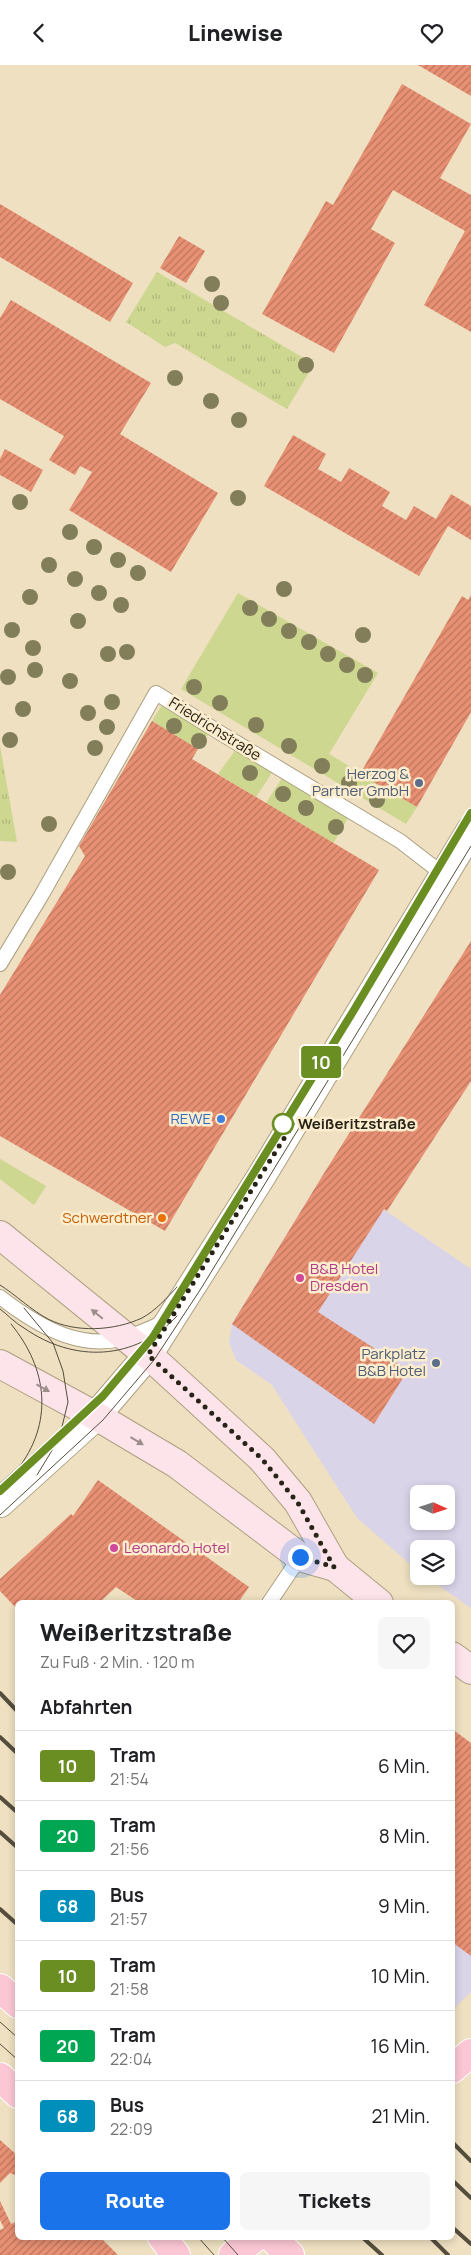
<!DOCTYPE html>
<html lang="de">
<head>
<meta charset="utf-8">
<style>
  body { margin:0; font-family:Manrope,sans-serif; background:#f6f6f6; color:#202124; height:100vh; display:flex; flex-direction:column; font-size:19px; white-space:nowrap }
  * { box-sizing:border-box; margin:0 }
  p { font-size:16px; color:#757577 }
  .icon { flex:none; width:28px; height:28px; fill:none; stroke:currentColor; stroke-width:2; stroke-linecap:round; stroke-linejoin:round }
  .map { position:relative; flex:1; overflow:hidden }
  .details { position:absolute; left:15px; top:1535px; width:440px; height:640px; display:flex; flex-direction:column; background:#fff; border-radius:8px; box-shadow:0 2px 8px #0003 }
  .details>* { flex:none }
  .badge { padding:0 10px; border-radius:4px; font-size:18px; line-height:32px }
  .needle { width:32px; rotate:93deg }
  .controls { position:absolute; left:410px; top:1420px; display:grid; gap:10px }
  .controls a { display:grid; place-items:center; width:45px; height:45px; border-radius:8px; background:#fff; box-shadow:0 2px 8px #0003; font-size:25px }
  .you { position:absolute; width:25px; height:25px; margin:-12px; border:4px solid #fff; border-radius:50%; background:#1a73e8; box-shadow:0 0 0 8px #1a73e833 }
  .map>.badge { position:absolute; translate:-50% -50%; box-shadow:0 0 0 2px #fff }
  h2 { padding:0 25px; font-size:19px; line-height:45px }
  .round { display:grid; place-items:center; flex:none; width:52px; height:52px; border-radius:8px; background:#f6f6f6 }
  .headline { display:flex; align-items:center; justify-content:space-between; height:85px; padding:0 25px }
  h1 { font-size:24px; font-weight:800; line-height:38px }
  .action { display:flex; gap:10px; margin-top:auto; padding:10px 25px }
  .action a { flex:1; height:58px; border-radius:8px; background:#1a73e8; color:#fff; font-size:20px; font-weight:800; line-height:58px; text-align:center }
  .action a+a { background:#f6f6f6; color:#202124 }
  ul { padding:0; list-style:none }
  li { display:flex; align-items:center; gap:15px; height:70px; padding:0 25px; border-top:1px solid #e0e0e0 }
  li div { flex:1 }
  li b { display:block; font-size:19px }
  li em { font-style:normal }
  li .badge { min-width:55px; font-weight:700; text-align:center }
  header { display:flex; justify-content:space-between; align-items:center; height:65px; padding:0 25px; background:#fff; font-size:22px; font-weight:800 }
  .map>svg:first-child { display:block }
</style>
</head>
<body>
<header><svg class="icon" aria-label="back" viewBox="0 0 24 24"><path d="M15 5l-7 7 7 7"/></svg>Linewise<svg class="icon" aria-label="heart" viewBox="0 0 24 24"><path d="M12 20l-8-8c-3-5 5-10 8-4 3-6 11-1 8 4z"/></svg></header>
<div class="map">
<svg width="471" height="2190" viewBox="0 0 471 2190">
  <defs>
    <pattern id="park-tufts" width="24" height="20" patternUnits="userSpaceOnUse" patternTransform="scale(1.25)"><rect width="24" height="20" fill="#cdd790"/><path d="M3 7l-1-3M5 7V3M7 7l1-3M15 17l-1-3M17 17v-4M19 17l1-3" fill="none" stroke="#b0b87b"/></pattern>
    <pattern id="building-hatch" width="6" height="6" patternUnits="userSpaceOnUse" patternTransform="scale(1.25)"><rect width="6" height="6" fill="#e89073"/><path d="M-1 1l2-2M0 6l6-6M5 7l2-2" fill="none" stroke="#bc755d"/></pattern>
  </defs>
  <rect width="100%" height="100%" fill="#eee0c1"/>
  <g fill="#dad4e9" fill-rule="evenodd">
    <path d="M326 1105 471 1204V1543L425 1511H446V1484H419V1507L357 1453 272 1320 236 1295 229 1278 232 1259ZM419 1429H446V1456H419Z"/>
    <polygon points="453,1666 471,1680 471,1927 453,1944"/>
  </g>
  <g fill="#cdd790">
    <polygon points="238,528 378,608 329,689 417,742 406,759 181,624"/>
    <polygon points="162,640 209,668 198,684 152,656"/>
    <polygon points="236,684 273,706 256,732 218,709"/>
    <polygon points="282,713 348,753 333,779 266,738"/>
    <polygon points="0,1094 46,1121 34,1140 0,1114"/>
  </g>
  <g fill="url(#park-tufts)">
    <polygon points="157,207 314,299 287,344 175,278 165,282 126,257"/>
    <polygon points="0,681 17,777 0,776"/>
  </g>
  <g fill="url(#building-hatch)">
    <polygon points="418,0 471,0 471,31"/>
    <polygon points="402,19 471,59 440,113 471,130 471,267 424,240 465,166 393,125 371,164 395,178 334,288 262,249 326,136 333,140"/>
    <polygon points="0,139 133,218 110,257 0,192"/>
    <polygon points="179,171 205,186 186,218 160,203"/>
    <polygon points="11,235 151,318 120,369 218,428 171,507 69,445 92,407 80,401 75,410 49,395 64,371 0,334 0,253"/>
    <polygon points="293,370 326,389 318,404 341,417 349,403 390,427 382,441 406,455 414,441 436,454 451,429 471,441 471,475 448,461 419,511 264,421"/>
    <polygon points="5,384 43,405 31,427 0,410 0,394"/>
    <polygon points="471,530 471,647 417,742 360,709 462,531 468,535"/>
    <polygon points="152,656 198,684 192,694 379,805 165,1166 0,1071 0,930 85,791 79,781"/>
    <polygon points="471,876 471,1016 387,1146 384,1144 318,1247 408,1305 374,1359 232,1259 326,1105"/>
    <polygon points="98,1415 249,1522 238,1538 140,1538 116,1522 99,1538 18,1538 18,1545 0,1526 0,1514 71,1449 73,1451"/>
    <polygon points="452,1664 471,1678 471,1891 452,1877"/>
    <polygon points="0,2075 18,2091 18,2111 10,2108 0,2118"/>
    <polygon points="0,2136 11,2159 18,2156 18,2172 100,2172 118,2190 0,2190 0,2165 4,2163 0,2155"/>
  </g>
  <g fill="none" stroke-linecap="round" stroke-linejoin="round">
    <g stroke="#ada082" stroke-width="16">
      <g id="service">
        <polyline points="0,899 41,831 156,628 222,669 400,776 444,810"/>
        <path d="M0 1232C40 1263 87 1291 139 1268 147 1264 157 1262 163 1256"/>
        <polyline points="269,1538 300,1492"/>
      </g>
    </g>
    <g stroke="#ada082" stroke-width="30">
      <polyline id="minor" points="0,1438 95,1352 148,1290 261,1112 471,765"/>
    </g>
    <g stroke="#ada082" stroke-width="30">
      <g id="secondary">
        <polyline points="0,1170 154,1295 262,1394 298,1437 335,1502 379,1538"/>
        <polyline points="0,1299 103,1355 177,1399 300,1492 335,1502"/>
        <polyline points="452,1591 471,1605"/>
      </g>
    </g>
    <g stroke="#fff" stroke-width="30">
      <g id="primary">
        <polyline points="0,1923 18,1939"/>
        <polyline points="452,2004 471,1988"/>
        <polyline points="0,2012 18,2029"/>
        <polyline points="162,2172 176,2190"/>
        <polyline points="271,2172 290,2190"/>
        <polyline points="233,2190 256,2172"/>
      </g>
    </g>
    <use href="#service" stroke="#fff" stroke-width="14"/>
    <use href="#minor" stroke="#fff" stroke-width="28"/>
    <use href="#secondary" stroke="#fde3ea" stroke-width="28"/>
    <use href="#primary" stroke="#fbc7d4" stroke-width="28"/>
    <g stroke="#554e3d" stroke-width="1">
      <path d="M0 1220C16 1230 31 1245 48 1254 75 1268 114 1266 142 1253 155 1246 167 1233 177 1222"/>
      <polyline points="24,1243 53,1278 63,1306 68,1337 59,1374 37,1410"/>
      <path d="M0 1244C8 1250 15 1258 24 1263 74 1298 135 1296 177 1251"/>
      <path d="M11 1259C48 1304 54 1358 17 1405"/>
      <polyline points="0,1426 87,1347 143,1286 363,929 471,748"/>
      <polyline points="0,1450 103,1355 154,1295 202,1222 471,781"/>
      <polyline points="0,1957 18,1973"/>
      <polyline points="0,1979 18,1995"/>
      <polyline points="198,2172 214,2190"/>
      <polyline points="222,2172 238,2190"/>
    </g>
    <g stroke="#554e3d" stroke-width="4">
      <polyline points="0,1628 18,1647"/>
      <polyline points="0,1672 18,1689"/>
      <polyline points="0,1732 18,1748"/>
      <polyline points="0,1767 18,1783"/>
      <polyline points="0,1844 18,1860"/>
      <polyline points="452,2077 471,2096"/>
      <polyline points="452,2115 471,2133"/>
      <polyline points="452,2162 471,2179"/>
      <polyline points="362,2172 382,2190"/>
      <polyline points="430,2172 448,2190"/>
    </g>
  </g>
  <g fill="#827e5a">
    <circle cx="212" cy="219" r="8"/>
    <circle cx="221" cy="238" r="8"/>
    <circle cx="306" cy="300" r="8"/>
    <circle cx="175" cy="313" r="8"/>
    <circle cx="211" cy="336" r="8"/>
    <circle cx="239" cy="355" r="8"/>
    <circle cx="238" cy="433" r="8"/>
    <circle cx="20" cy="437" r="8"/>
    <circle cx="70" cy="467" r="8"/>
    <circle cx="94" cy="482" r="8"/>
    <circle cx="118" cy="495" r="8"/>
    <circle cx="49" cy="500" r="8"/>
    <circle cx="138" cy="508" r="8"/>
    <circle cx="75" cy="514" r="8"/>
    <circle cx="284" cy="524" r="8"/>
    <circle cx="99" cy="528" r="8"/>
    <circle cx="30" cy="532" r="8"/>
    <circle cx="121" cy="540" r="8"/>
    <circle cx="250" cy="543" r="8"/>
    <circle cx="269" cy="554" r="8"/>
    <circle cx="78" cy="556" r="8"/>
    <circle cx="12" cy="565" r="8"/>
    <circle cx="289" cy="566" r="8"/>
    <circle cx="363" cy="570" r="8"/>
    <circle cx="309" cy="577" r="8"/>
    <circle cx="33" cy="583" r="8"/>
    <circle cx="127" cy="587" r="8"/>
    <circle cx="108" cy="589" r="8"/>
    <circle cx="328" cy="589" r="8"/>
    <circle cx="347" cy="600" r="8"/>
    <circle cx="35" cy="605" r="8"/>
    <circle cx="365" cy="610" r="8"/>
    <circle cx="8" cy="612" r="8"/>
    <circle cx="70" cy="616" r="8"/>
    <circle cx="194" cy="622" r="8"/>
    <circle cx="112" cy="637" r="8"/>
    <circle cx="220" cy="638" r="8"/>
    <circle cx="23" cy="644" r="8"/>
    <circle cx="88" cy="648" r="8"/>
    <circle cx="256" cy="660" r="8"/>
    <circle cx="174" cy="661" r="8"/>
    <circle cx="107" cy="662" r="8"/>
    <circle cx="10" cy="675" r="8"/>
    <circle cx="199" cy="676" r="8"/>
    <circle cx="289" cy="681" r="8"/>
    <circle cx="95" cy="683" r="8"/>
    <circle cx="322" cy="701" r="8"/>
    <circle cx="250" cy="708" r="8"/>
    <circle cx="349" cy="718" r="8"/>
    <circle cx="283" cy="729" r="8"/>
    <circle cx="377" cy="735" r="8"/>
    <circle cx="306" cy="743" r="8"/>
    <circle cx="49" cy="759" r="8"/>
    <circle cx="336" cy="762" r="8"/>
    <circle cx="8" cy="807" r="8"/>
  </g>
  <defs><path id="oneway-solid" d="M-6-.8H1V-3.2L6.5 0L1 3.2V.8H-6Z" transform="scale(1.25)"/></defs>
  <g fill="#9d8d8b">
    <use href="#oneway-solid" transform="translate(97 1249) rotate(-141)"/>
    <use href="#oneway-solid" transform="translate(43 1323) rotate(29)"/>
    <use href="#oneway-solid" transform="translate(137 1376) rotate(31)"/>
  </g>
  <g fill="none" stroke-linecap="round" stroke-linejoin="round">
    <g stroke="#fff" stroke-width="11">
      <polyline id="line" points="0,1426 103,1331 153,1272 354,945 471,748"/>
    </g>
    <use href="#line" stroke="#6b8e23" stroke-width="8"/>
    <polyline stroke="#282317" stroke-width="5" stroke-dasharray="0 9" points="283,1059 293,1059 148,1290 262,1394 298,1438 334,1502 300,1492"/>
  </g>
  <g fill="#5c6f8a" stroke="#fbedce" stroke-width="2">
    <circle cx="419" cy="718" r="5"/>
    <circle cx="436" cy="1298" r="5"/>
  </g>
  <circle fill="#3f7fe0" stroke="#fbedce" stroke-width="2" cx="221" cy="1054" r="5"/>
  <circle fill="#fff" stroke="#6b8e23" stroke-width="2.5" cx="283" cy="1059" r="10"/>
  <circle fill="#e8710a" stroke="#fbedce" stroke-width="2" cx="162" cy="1153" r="5"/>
  <g fill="#d1479c" stroke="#fbedce" stroke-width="2">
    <circle cx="300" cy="1213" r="5"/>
    <circle cx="114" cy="1483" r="5"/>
  </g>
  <g text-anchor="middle" stroke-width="5" stroke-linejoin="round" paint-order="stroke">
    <g font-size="15" fill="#282317" stroke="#fbedce">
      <text transform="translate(215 664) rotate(32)" y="5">Friedrichstraße</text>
    </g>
    <g font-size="15" fill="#4e5e75" stroke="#fbedce" text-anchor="end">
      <text x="409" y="714">Herzog &amp;<tspan x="409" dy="17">Partner GmbH</tspan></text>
      <text x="426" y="1294">Parkplatz<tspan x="426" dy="17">B&amp;B Hotel</tspan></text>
    </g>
    <g font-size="15" fill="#366cbe" stroke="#fbedce" text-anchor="end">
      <text x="211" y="1059">REWE</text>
    </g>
    <g font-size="15" font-weight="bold" fill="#282317" stroke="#fbedce" text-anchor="start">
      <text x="298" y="1064">Weißeritzstraße</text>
    </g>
    <g font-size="15" fill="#c56008" stroke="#fbedce" text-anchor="end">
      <text x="152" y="1158">Schwerdtner</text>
    </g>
    <g font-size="15" fill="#b23c85" stroke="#fbedce" text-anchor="start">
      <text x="310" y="1209">B&amp;B Hotel<tspan x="310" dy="17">Dresden</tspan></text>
      <text x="124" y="1488">Leonardo Hotel</text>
    </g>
  </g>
</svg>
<div class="controls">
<a><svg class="needle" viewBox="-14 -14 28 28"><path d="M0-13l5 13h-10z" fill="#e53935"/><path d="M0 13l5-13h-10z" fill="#757577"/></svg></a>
<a><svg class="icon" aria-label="layers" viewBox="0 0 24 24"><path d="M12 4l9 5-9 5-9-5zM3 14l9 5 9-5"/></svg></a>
</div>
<div class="you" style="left:300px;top:1492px"></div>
<b class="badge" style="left:321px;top:997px;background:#6b8e23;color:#fff">10</b>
<section class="details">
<div class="headline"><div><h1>Weißeritzstraße</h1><p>Zu Fuß · 2 Min. · 120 m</p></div><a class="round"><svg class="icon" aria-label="heart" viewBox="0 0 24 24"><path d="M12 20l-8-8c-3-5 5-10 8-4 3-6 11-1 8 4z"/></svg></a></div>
<h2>Abfahrten</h2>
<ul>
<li><span class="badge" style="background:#6b8e23;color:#fff">10</span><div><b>Tram</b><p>21:54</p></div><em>6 Min.</em></li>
<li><span class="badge" style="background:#00a651;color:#fff">20</span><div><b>Tram</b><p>21:56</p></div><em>8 Min.</em></li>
<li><span class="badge" style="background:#008fba;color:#fff">68</span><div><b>Bus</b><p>21:57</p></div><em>9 Min.</em></li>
<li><span class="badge" style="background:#6b8e23;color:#fff">10</span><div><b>Tram</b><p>21:58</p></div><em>10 Min.</em></li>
<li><span class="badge" style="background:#00a651;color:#fff">20</span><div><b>Tram</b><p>22:04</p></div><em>16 Min.</em></li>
<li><span class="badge" style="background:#008fba;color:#fff">68</span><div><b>Bus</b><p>22:09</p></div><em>21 Min.</em></li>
</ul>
<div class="action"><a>Route</a><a>Tickets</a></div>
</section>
</div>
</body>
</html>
